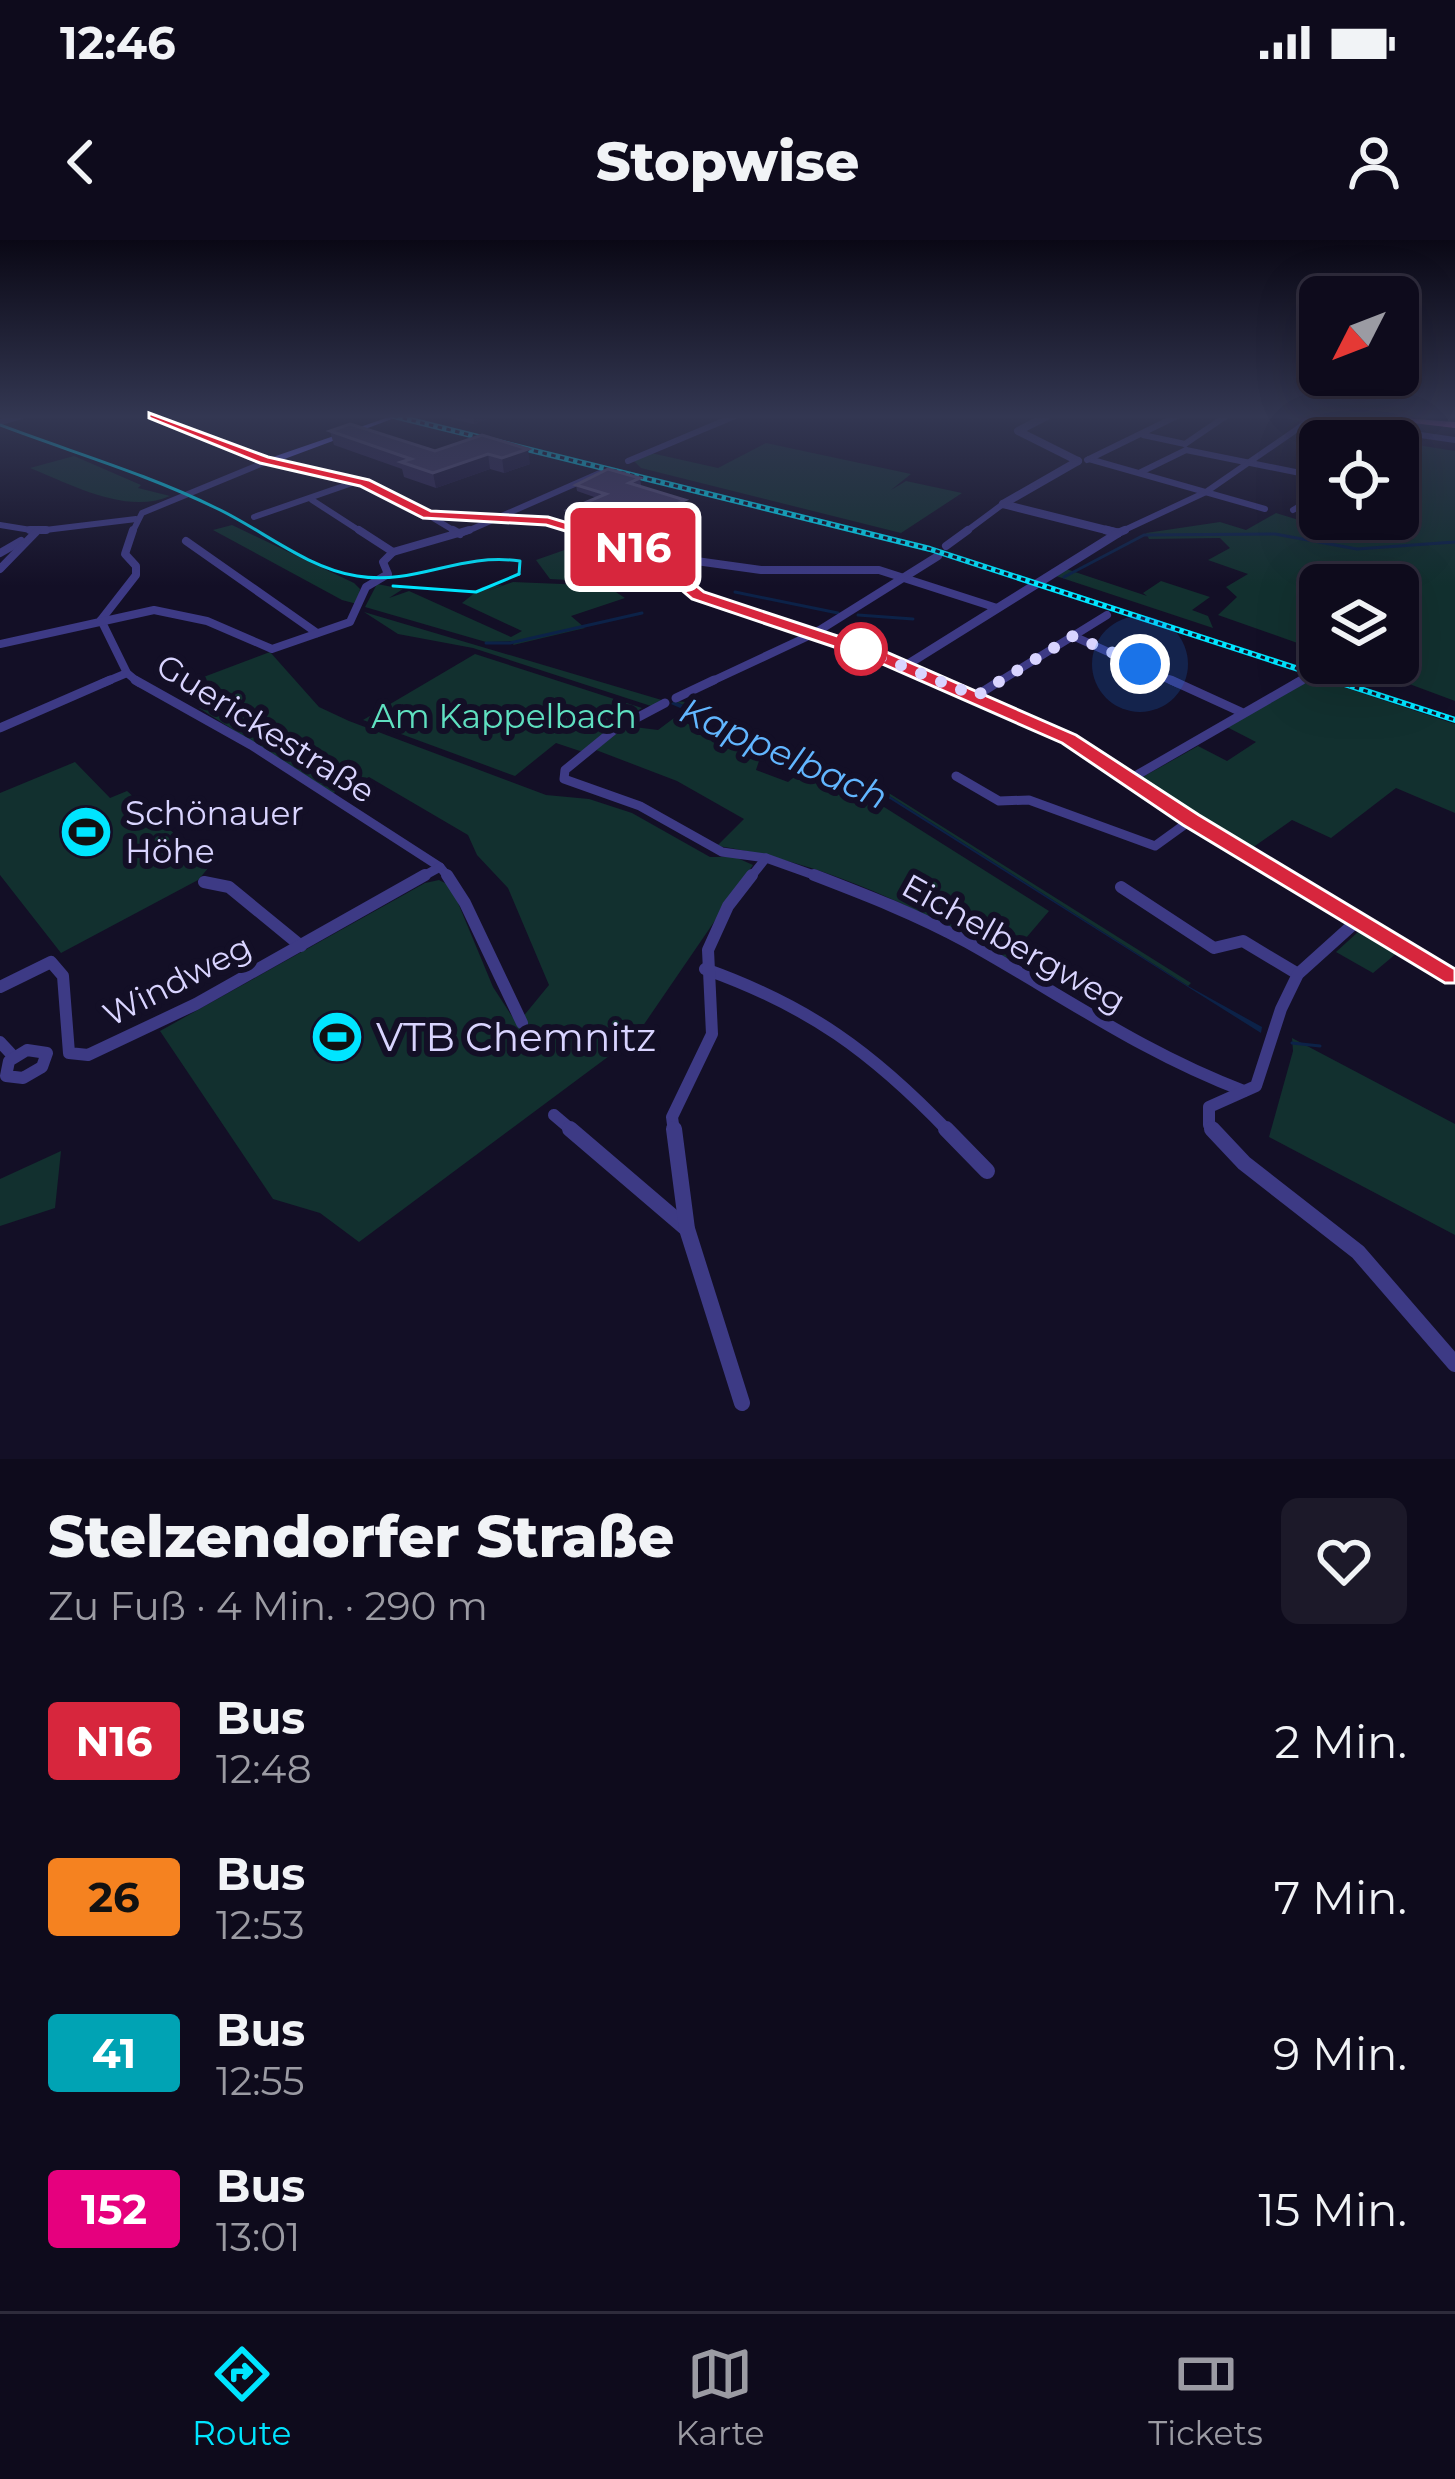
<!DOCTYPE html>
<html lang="de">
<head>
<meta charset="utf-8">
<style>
  body { margin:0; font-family:Montserrat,sans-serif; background:#1c1929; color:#f1f3f6; height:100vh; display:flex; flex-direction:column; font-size:45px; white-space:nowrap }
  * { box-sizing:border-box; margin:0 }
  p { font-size:39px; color:#9b9ba3 }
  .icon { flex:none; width:66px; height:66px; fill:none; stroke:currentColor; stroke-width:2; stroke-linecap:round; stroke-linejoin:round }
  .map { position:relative; height:1219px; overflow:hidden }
  .sheet { display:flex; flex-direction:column; background:#0e0b1c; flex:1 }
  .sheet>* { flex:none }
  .badge { padding:0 24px; border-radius:9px; font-size:42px; line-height:78px }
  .needle { width:78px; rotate:228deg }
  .controls { position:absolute; left:1299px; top:36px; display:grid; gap:24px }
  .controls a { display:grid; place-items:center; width:120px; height:120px; border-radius:18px; background:#0e0b1c; box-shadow:0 12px 48px #0002,0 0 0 3px #2e2b3b; font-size:60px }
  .you { position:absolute; width:60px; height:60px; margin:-30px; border:9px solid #fff; border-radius:50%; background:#1a73e8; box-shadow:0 0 0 18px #1a73e833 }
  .map>.badge { position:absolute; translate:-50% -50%; box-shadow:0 0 0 6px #fff }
  .round { display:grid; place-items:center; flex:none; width:126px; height:126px; border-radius:18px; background:#1c1929 }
  .headline { display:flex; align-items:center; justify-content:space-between; height:204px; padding:0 48px }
  h1 { font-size:57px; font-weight:800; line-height:90px }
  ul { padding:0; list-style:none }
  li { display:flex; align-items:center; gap:36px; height:156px; padding:0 48px }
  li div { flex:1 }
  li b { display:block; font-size:45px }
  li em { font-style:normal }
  li .badge { min-width:132px; font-weight:700; text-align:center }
  .status { display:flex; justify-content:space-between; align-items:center; height:84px; padding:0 60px; background:#0e0b1c; direction:ltr }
  .status svg { height:33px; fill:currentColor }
  header { display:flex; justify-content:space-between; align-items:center; height:156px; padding:0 48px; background:#0e0b1c; font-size:54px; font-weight:800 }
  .tab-bar { display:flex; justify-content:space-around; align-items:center; height:168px; border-top:3px solid #2e2b3b; background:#0e0b1c; font-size:33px; color:#9b9ba3 }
  .tab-bar a { display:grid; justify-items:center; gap:6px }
  .tab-bar .current { color:#00e5ff }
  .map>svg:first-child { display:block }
</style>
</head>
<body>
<div class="status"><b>12:46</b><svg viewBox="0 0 49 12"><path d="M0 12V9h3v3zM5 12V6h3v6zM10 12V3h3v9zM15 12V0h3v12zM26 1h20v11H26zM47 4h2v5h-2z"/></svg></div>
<header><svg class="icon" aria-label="back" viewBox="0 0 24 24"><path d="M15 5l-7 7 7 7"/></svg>Stopwise<svg class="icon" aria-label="person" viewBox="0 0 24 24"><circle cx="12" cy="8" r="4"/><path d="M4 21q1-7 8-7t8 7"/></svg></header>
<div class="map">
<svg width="1455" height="1219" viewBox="0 0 1455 1219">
  <rect width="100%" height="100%" fill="#130f26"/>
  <g fill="#12302f">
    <polygon points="766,203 911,234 891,250 906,241 962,253 901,293 641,228 633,220 651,213 718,228"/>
    <polygon points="1417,205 1455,211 1455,461 1353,423 1398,423 1398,345 1320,345 1320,411 1218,375 1237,357 1226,347 1248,334 1208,320 1230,308 1220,298 1149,299 1146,293 1220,282 1246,290 1276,273 1315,285 1327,279 1398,279 1398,229"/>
    <path d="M74 216 141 245 138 248 170 256C127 275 72 245 30 228Z"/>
    <polygon points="232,285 354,343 360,349 357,364 342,360 213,290"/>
    <polygon points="596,299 651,320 588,341 550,339 536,320"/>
    <polygon points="1066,329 1147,356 1143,353 1161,341 1210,357 1192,370 1208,376 1213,388 1056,336"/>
    <polygon points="599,341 625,358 571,376 585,388 513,405 515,401 486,402 365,367 377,344 403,349 389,358 409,351 511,397 522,391 462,363 482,347 503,345 488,351 513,342 586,345"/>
    <polygon points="364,372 665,461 651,466 473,408 398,394"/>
    <polygon points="270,412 319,467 349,481 546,555 589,559 632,573 710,617 735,617 753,625 636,796 359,1002 320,973 273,959 160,791 425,643 439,640 451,646 493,747 517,784 549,745 508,648 477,615 468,595 369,537 333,553 199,468 228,451 193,441"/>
    <polygon points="475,414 642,468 614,485 583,512 556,503 515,536 363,480"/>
    <polygon points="1310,436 1455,484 1455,573 1396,548 1331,598 1292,580 1252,608 1141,538 1198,506 1227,521 1256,502 1225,486"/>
    <polygon points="674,461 686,462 884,550 1191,743 1188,746 891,557"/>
    <path d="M674 478 761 515 756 530 788 542 803 530 873 560 1049 671 1008 719C917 667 821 621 717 606L744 579 677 541 596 510 626 486 658 490Z"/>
    <polygon points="75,522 110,558 127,551 210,626 198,640 61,713 0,635 0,553"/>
    <polygon points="1358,692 1361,692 1397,713 1373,733 1336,712"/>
    <polygon points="1292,798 1455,884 1455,995 1269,897 1293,811"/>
    <polygon points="61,911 55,968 0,986 0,939"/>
  </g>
  <polygon fill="#0c2248" points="674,461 891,557 1188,746 1262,787 1261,793 890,559 671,464"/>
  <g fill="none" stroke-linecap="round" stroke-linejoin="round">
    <g stroke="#0c2248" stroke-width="3">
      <polyline points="1064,337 1144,295 1275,294 1357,309 1455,302"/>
      <polyline points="735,352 838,373"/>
      <polyline points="858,375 913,379"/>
      <polyline points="486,403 510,403 642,373"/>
      <polyline points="1292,803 1320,806"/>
    </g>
    <g stroke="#3d3a85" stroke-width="6">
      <polyline points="1290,176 1455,200"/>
      <polyline points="0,182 22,176"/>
      <polyline points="1143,195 1185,204"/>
      <polyline points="1185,204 1226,176"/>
      <polyline points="1186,210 1320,237"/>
      <polyline points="1089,219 1265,269"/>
      <polyline points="1087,220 1177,176"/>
      <polyline points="628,221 735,176"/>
      <polyline points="1141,232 1186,210"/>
      <polyline points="312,260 363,293"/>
      <polyline points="1293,270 1320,254"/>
      <polyline points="428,275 458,293"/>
      <polyline points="254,277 358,241"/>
      <polyline points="0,285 37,291 136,279"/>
      <polyline points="132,293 142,273 268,221"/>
      <polyline points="463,293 602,232"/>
      <polyline points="964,293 1003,264"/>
      <polyline points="1118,293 1206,252 1316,176"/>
    </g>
    <g stroke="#3d3a85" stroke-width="8">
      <polyline points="30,290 46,290"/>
      <polyline points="359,290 393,312"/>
      <polyline points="453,290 460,294"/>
      <polyline points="1118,293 1125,290"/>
      <polyline points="186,301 317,393"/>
      <polyline points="946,306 968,290"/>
      <polyline points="0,313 21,301"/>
      <polyline points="653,315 761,330 879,330 997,368"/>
      <polyline points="0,329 37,291"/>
      <polyline points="101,380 127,433 139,443"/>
      <polyline points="101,380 136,335 136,326 125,314 133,290"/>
      <polyline points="1073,396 1177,443"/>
      <polyline points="0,404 154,370 207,381 272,409 350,382 366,347 388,334 383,322 393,312 469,290"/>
      <polyline points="103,443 127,433"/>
      <polyline points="708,443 815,393 938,316"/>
      <polyline points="997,443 1107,375"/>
      <polyline points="1296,443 1302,440"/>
    </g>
    <g stroke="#3d3a85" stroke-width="9">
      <polyline points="135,440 251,505 440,627 449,638"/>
      <polyline points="1171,440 1241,472"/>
      <polyline points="976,456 1001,440"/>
      <polyline points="676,458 714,440"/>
      <polyline points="665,463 614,490 565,530 564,539 640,566 722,612 766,618 822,638"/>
      <polyline points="0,488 110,440"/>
      <polyline points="956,536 999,561 1029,560 1155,606 1191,580"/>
      <polyline points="1130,539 1302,440"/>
      <polyline points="420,638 440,627"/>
      <polyline points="750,638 766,618"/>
    </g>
    <g stroke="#3d3a85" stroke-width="12">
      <polyline points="447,635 465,663 522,783"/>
      <path d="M814 635C866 655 918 675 967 702 1062 755 1141 812 1244 851"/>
      <polyline points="204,642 229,647 301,706"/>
      <polyline points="1121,647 1214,708 1243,701 1298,734"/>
      <path d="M705 729C809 766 872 812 949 892"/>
      <polyline points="0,747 51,722 63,736 69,813 88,815 196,764 425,635"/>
      <polyline points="0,802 14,817"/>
      <polygon points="27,810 47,813 42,827 23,838 6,836 9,821"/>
      <polyline points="554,875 574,892"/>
      <polyline points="674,892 672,877 712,794 708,710 728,666 752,635"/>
      <polyline points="1215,892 1209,885 1209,867 1256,846 1281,769 1298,734 1358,680"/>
    </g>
    <g stroke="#3d3a85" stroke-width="16">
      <polyline points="570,889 687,989"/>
      <polyline points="674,889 687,989 742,1163"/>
      <polyline points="946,889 987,931"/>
      <polyline points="1212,889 1244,923 1358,1012 1455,1124"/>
    </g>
    <g stroke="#3d3a85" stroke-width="8">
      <polyline points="1047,176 1018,191 1078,221"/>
      <polyline points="1003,264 1118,293"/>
      <polyline points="1003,264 1078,221"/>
    </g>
    <g stroke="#3d3a85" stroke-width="9">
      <polyline points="1106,290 1118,293"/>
      <polyline points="905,426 1118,293"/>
    </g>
    <polygon fill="#6f6bff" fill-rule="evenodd" points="148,176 157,176 270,218 392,176 400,176 279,221 368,241 430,272 547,278 646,308 702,353 883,414 1074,496 1196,577 1455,728 1455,743 1186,583 1064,502 875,418 694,357 640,312 546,284 425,277 362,245 259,221"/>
    <polygon fill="#e055d1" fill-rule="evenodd" points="1375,176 1455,182 1455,188 1379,179"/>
    <g stroke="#00e5ff" stroke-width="3">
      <path d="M0 185C71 212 147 234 216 268 261 289 306 328 357 336 416 346 459 312 520 321L519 334"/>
      <polyline points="393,346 476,352 519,334"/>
    </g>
    <g stroke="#00e5ff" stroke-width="6">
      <polyline id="rail" points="394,176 930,309 1455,480"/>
    </g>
    <use href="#rail" stroke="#130f26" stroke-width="3" stroke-dasharray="4.5" stroke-linecap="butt"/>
  </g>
  <g fill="#312854">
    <polygon points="439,176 490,176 490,178 474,184"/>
    <polygon points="330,191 435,211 482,195 530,224 504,233 490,229 436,248 404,237 402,229 334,205"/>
    <polygon points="640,238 641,245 639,246 685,260 685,266 670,274 693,288 680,295 647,285 625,296 569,277 568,270 597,258 577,251 576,245"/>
  </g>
  <g fill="#1d163a">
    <polygon points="473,176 490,176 490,178 474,184"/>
    <polygon points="528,209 530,224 504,233 502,218"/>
    <polygon points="488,214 490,229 436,248 433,233"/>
    <polygon points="685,260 685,266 661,278 660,271"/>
    <polygon points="646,278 647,285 625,296 625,288"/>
    <polygon points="693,281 693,288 680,295 679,288"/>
  </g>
  <g fill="#433a66" stroke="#5a527e" stroke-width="3">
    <polygon points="350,184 435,211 482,195 528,209 502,218 488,214 433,233 401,222 411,219 330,191"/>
    <polygon points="608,229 640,238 629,243 685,260 660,271 693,281 679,288 646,278 625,288 568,270 606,254 576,245"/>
  </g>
  <linearGradient id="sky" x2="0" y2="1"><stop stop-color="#0a0815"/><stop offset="0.51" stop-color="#333752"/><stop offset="1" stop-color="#333752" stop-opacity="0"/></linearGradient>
  <rect width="1455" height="346" fill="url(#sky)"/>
  <polygon fill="#d7263d" stroke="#fff" stroke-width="3" points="149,173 268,217 369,240 431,271 548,277 648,307 704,352 886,412 1076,495 1199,575 1455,729 1455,743 1445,743 1183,585 1062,503 873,420 692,359 638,313 546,285 423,278 360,246 260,223 149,178"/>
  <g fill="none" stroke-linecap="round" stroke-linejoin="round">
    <polyline stroke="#d9d4ff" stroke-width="12" stroke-dasharray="0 21.6" points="861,409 976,456 1073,396 1140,424"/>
  </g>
  <defs>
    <g id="stadium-disc" transform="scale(2.7)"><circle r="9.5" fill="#00e5ff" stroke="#130f26"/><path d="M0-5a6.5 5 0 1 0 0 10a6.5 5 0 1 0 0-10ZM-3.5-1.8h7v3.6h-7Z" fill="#111"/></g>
  </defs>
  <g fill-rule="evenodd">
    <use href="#stadium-disc" x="86" y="592"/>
    <use href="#stadium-disc" x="337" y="797"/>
  </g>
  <circle fill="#fff" stroke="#d7263d" stroke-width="6" cx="861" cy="409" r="24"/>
  <g text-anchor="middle" stroke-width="12" stroke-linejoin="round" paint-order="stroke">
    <g font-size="33" fill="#5fe0c0" stroke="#130f26">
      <text x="504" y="488">Am Kappelbach</text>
    </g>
    <g font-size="33" fill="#d9d4ff" stroke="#130f26">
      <text transform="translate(266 488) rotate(32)" y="12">Guerickestraße</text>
      <text transform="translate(1014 703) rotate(29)" y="12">Eichelbergweg</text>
      <text transform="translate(177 740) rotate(-27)" y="12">Windweg</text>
    </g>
    <g font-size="33" fill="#d9d4ff" stroke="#130f26" text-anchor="start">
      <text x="125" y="585">Schönauer<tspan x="125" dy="38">Höhe</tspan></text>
    </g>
    <g font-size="36" font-style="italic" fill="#62b6ff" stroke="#130f26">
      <text transform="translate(784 513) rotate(24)" y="13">Kappelbach</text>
    </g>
    <g font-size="39" fill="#d9d4ff" stroke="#130f26" text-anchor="start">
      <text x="376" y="811">VTB Chemnitz</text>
    </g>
  </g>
</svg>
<div class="controls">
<a><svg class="needle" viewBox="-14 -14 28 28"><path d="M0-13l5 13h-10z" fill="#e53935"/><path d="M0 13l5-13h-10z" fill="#9b9ba3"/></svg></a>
<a><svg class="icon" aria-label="locate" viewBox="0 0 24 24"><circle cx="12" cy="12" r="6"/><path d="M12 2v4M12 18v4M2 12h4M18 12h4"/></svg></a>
<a><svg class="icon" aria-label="layers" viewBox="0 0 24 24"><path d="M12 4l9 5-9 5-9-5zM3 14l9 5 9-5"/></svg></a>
</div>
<div class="you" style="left:1140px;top:424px"></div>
<b class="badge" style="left:633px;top:307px;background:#d7263d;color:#fff">N16</b>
</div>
<section class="sheet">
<div class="headline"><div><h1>Stelzendorfer Straße</h1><p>Zu Fuß · 4 Min. · 290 m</p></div><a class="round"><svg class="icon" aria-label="heart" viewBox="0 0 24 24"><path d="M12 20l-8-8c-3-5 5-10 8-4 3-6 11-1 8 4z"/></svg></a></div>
<ul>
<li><span class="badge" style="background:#d7263d;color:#fff">N16</span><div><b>Bus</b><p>12:48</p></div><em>2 Min.</em></li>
<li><span class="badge" style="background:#f58220;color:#111">26</span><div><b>Bus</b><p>12:53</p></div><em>7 Min.</em></li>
<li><span class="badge" style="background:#00a3b4;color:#fff">41</span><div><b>Bus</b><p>12:55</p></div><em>9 Min.</em></li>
<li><span class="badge" style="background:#e6007e;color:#fff">152</span><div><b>Bus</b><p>13:01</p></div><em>15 Min.</em></li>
</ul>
</section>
<nav class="tab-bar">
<a class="current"><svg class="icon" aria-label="directions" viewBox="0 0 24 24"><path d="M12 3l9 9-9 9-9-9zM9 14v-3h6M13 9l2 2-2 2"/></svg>Route</a>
<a><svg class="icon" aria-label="map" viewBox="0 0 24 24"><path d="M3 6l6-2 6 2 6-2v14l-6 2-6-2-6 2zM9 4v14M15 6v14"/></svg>Karte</a>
<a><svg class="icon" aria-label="tickets" viewBox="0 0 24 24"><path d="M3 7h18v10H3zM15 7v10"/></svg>Tickets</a>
</nav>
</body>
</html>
